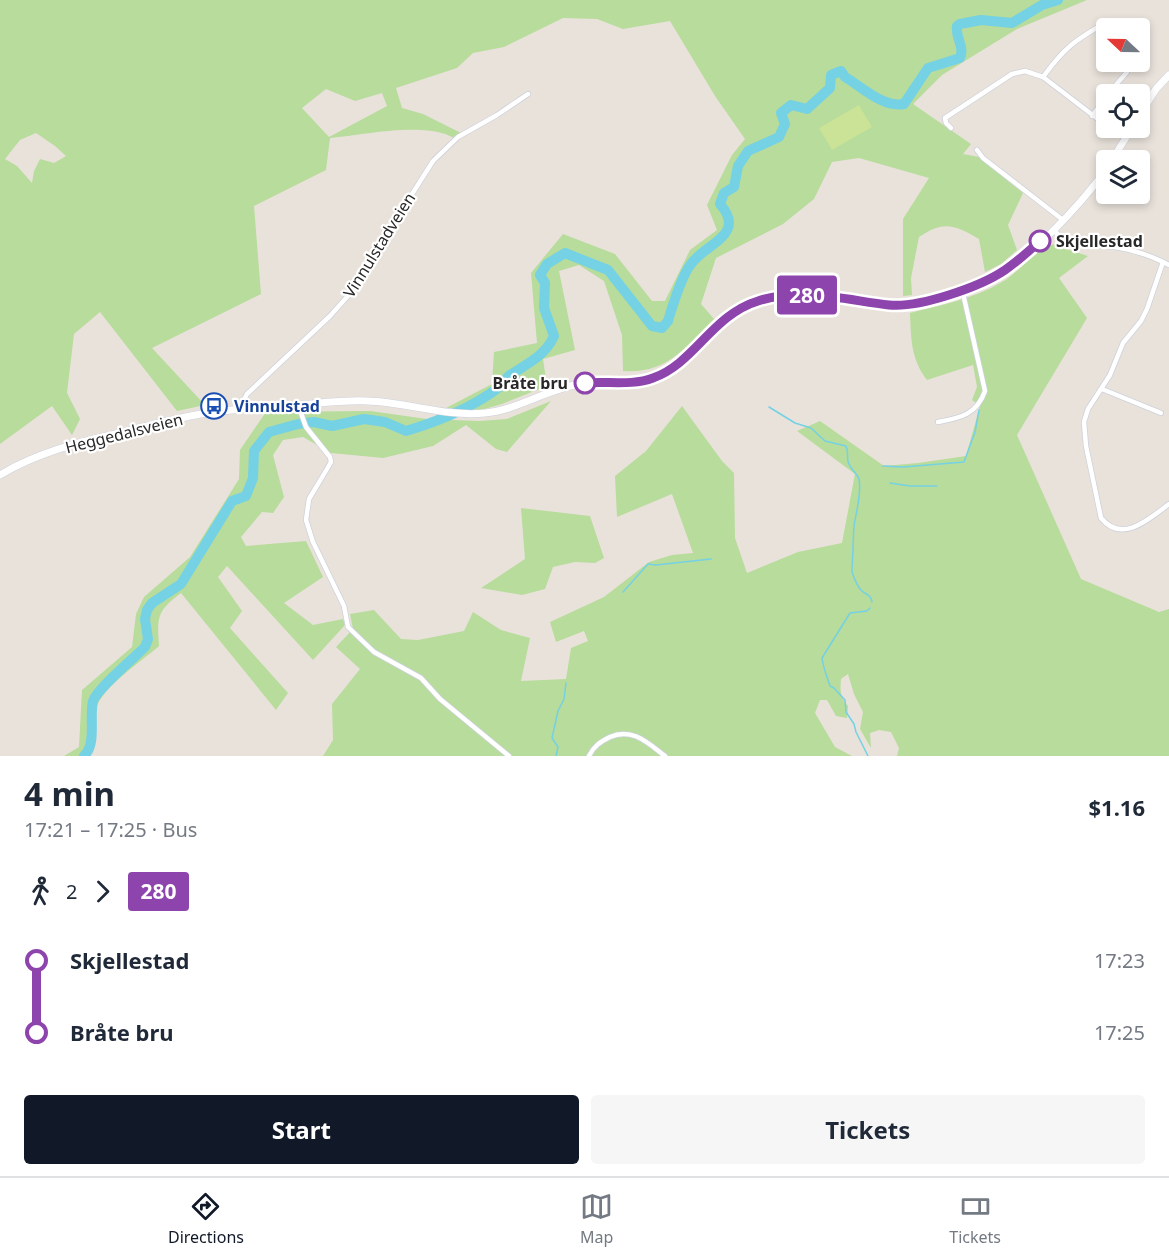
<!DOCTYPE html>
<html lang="en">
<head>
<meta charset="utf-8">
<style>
  body { margin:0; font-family:"Noto Sans",sans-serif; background:#f6f6f7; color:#1f2937; height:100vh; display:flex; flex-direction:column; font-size:22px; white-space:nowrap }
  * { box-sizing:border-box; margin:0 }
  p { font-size:20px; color:#747a83 }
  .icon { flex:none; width:33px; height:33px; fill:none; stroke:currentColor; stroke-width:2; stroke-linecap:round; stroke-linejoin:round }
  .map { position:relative; height:756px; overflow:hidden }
  .details { display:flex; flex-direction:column; background:#fff; flex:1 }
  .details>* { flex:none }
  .badge { padding:0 12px; border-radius:4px; font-size:21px; line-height:39px }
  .needle { width:39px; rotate:292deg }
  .fabs { position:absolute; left:1096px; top:18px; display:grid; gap:12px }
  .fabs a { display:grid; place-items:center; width:54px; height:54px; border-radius:6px; background:#fff; box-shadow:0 3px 9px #0003; font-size:30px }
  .map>.badge { position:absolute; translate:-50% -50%; box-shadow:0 0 0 3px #fff }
  .legs { display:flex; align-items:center; gap:9px; height:66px; padding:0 24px; font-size:20px }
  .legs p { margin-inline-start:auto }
  .headline { display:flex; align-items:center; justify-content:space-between; height:102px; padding:0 24px }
  h1 { font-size:33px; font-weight:700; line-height:45px }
  .cta { display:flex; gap:12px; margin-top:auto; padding:12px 24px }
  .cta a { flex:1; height:69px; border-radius:6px; background:#111827; color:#fff; font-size:24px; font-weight:700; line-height:69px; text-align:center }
  .cta a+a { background:#f6f6f7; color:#1f2937 }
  ul { padding:0 24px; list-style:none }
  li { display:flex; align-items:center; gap:21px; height:72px; font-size:22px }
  li i { display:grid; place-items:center; width:9px; height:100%; margin:0 8px; background:currentColor }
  li i::after { content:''; width:15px; height:15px; margin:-8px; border:4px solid; border-radius:50%; background:#fff }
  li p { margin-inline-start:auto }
  li:first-child i { background:linear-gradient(#0000 50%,currentColor 0) }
  li:last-child i { background:linear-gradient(currentColor 50%,#0000 0) }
  .tab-bar { display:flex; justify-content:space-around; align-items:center; height:84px; border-top:2px solid #e0e1e3; background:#fff; font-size:16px; color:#747a83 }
  .tab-bar a { display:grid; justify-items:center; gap:3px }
  .tab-bar .active { color:#111827 }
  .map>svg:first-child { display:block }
</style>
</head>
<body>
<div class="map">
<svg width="1169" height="756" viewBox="0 0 1169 756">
  <rect width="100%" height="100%" fill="#e9e2db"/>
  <g fill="#b7dc9b" fill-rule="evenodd">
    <path d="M0 0H1087L1017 29 942 75 913 104 971 144 963 154 979 157 1023 193 1008 225 1017 250 1001 264 985 272 979 239C955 225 944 220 919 237L911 278 912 295 903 296V219L929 178 859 158 832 162 814 199 783 224 716 258 701 304 714 319C685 347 668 374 623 371L622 335 604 281 579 265 559 271 575 350 543 359 547 386 502 404 481 410 446 408 492 384 494 352 537 343 531 273 563 234 615 254 652 301H665L690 250 717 230 707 205 732 155 745 139 715 96 670 21 623 29 597 19 563 18 504 47 473 53 457 68 396 88 402 108 423 114 461 133 454 138C425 121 364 135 330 138L326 170 254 206 261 294 152 348 205 405 177 411 100 312 74 334 67 393 80 419 72 435 52 406 0 444ZM326 89 355 101 382 93 387 106 329 137 302 108ZM36 133 55 146 66 156 54 163 40 159 34 171 32 183 17 166 5 159 20 140Z"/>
    <path d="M1058 243 1066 249 1088 256 1059 278 1087 318 1017 435 1081 579 1159 612 1169 609V756H897L899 748 891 732 879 730 870 733 871 748 860 729 863 712 854 694 848 674 841 679C840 691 840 697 848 706L847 718 836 716 827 700H820L815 713 835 747 852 756H323L333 740 332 704 360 669 336 647 353 629 350 614 374 610 401 639 418 640 464 631 473 612 501 630 530 638 521 681 566 679 571 648 588 641 584 631 556 642 550 622 604 597 649 562 672 555 693 553 672 494 617 517 615 476 646 451 682 406 722 461 734 473 735 538 747 573 798 552 842 543 855 474 797 431 820 421 884 466 918 463 966 456 980 406 972 400 977 387 973 365 927 380C911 359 911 339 910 313 941 305 973 299 1002 282 1021 271 1036 248 1058 243Z"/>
    <path d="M551 401 507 452 496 449 466 425 433 446 383 458 331 453 303 437 283 440 273 455 284 497 273 513 262 512 241 537 246 546 306 541 323 577 284 603 313 625 343 619 345 625 313 660 227 566 218 577 242 611 230 628 288 693 276 710 181 593C157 611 157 617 159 646 142 661 101 688 96 709 92 725 97 741 90 756H64L79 747 82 690 132 647 136 614 144 597 190 557 239 479 240 450 266 412 370 411 427 419 479 421 507 419Z"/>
    <polygon points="521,508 590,516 604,558 595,563 575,562 553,567 545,589 522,595 481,588 525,559"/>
  </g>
  <polygon fill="#cae397" points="859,105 872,127 832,150 819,128"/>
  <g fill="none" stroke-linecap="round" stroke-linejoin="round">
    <g stroke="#75d1e4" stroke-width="1.5">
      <path d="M769 407 795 423 811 428 825 441 846 446C849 452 846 459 849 464 851 469 858 475 859 479 862 493 856 512 854 526 853 540 853 554 852 568 851 573 857 585 860 589 865 595 871 594 872 602"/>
      <polyline points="883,466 903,467 964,462 975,432 979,410"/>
      <polyline points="890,483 910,486 937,486"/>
      <polyline points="623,592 648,564 656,565 711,559"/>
      <polyline points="556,756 558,747 552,738 558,711 564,699 566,683"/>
      <path d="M868 756 856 732 854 724 846 712 845 700 834 688 830 686C827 677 823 667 822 658L850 613 867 611 870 608"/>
    </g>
    <path stroke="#75d1e4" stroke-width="10" d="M84 756C97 744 89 718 93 701 97 689 134 658 145 647L148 639 145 619 147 610 152 603 181 584 232 501 246 496 253 478 254 451 269 432 298 424 314 422 332 426 364 419 385 422 406 431C436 422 473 407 498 388 503 384 505 379 510 375 528 363 545 356 554 336L544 308 545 283 540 275 547 264 565 253 608 270 652 326 662 328 668 321C673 304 681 277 691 264 706 243 747 235 720 204L724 193 734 187 738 166 748 151 779 137 785 124 781 113 791 105 807 109 830 88 831 75 841 71 845 77C862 87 883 108 904 104L928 68 960 58C965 46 955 38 957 26L960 24 981 20 1012 23 1042 5 1058 0"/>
    <g stroke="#cdd1dc" stroke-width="6">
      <g id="street">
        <path d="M1043 77C1065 47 1074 41 1105 23"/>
        <polyline points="1108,94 1127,72"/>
        <polyline points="1092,116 1107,96"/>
        <polyline points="951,128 946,123 945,118 1012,74 1025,71 1043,77 1107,126"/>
        <polyline points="1110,128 1126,139"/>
        <polyline points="977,150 983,158 1063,220"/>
        <path d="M1053 230C1075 251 1088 243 1115 247 1134 250 1152 256 1169 265"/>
        <path d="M1163 262 1147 309 1141 321 1123 343 1110 375 1088 409 1084 422 1086 446 1101 518C1122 544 1149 519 1169 504"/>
        <polyline points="1102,389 1161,413"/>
        <polyline points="298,405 306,427 330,457 331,462 327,469 309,499 306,520 313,542 344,606 348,627 374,652 421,678 440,699 509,756"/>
        <polyline points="242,409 242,403 247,394 330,316 347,297 433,161 458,137 497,115 528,94"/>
        <path d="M938 422C961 418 977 414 985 391L962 289"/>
        <path d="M589 756C594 746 600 742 610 737 632 727 648 743 665 756"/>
      </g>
    </g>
    <g stroke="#cdd1dc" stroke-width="8">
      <g id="secondary">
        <polyline points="1140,114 1156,89 1169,75"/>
        <polyline points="1112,160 1132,128"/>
        <path d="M0 475C36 453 79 442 120 433 149 426 178 417 208 413 239 408 269 407 299 405 322 403 344 400 367 401 407 402 445 417 485 413 517 410 547 389 580 384 613 378 644 388 672 368 700 344 722 313 757 301 802 286 847 303 892 305 911 306 928 300 945 295 961 289 977 285 992 278 1035 255 1078 207 1107 169"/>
      </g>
    </g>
    <use href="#street" stroke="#fff" stroke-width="4.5"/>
    <use href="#secondary" stroke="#fff" stroke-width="7"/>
  </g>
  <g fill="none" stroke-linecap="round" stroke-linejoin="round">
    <g stroke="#fff" stroke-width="14">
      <path id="line-1" d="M585 383C607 381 632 386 653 378 694 364 712 315 758 301 800 287 846 300 889 305 919 308 980 287 1005 270 1018 261 1029 251 1040 241"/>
    </g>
    <use href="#line-1" stroke="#8e44ad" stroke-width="9"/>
  </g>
  <defs>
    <g id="bus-ring" transform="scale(1.35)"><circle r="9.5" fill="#fff" stroke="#1a4fb4" stroke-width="1.5"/><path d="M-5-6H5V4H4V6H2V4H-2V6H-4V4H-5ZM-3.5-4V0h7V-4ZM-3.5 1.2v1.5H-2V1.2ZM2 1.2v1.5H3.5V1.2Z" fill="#1a4fb4"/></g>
  </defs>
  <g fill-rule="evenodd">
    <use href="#bus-ring" x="214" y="406"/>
  </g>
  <g fill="#fff" stroke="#8e44ad" stroke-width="3">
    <circle cx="1040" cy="241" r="10"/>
    <circle cx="585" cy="383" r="10"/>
  </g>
  <g text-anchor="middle" stroke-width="4.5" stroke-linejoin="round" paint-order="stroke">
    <g font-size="16" font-weight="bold" fill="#282828" stroke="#fff" text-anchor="start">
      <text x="1056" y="247">Skjellestad</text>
      <text x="568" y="389" text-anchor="end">Bråte bru</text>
    </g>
    <g font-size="16" fill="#282828" stroke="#fff">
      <text transform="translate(379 245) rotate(-58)" y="6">Vinnulstadveien</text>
      <text transform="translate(124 433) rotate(-14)" y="6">Heggedalsveien</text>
    </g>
    <g font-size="16" font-weight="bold" fill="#164399" stroke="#fff" text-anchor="start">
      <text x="234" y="412">Vinnulstad</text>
    </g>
  </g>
</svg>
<div class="fabs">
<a><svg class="needle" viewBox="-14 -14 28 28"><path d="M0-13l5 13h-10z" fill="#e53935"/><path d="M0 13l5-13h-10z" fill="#747a83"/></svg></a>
<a><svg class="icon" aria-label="locate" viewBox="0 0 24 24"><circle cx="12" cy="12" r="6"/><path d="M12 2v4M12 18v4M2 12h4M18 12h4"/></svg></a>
<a><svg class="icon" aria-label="layers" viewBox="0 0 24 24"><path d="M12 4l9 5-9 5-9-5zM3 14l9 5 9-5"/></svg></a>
</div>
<b class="badge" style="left:807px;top:295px;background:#8e44ad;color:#fff">280</b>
</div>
<section class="details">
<div class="headline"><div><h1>4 min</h1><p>17:21 – 17:25 · Bus</p></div><b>$1.16</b></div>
<div class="legs"><svg class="icon" aria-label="walk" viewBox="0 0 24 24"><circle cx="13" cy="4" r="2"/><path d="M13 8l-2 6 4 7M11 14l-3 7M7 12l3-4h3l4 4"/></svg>2<svg class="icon" aria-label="forward" viewBox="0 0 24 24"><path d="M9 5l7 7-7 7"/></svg><b class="badge" style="background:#8e44ad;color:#fff">280</b></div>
<ul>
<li><i style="color:#8e44ad"></i><b>Skjellestad</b><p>17:23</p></li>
<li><i style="color:#8e44ad"></i><b>Bråte bru</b><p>17:25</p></li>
</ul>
<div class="cta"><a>Start</a><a>Tickets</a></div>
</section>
<nav class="tab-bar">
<a class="active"><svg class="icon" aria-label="directions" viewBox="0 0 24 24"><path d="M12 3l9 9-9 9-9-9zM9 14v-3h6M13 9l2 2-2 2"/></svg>Directions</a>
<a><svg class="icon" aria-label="map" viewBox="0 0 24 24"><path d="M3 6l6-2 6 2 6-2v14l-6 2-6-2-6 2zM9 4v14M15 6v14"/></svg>Map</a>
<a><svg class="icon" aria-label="tickets" viewBox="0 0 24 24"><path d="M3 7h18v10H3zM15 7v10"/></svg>Tickets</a>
</nav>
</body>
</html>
